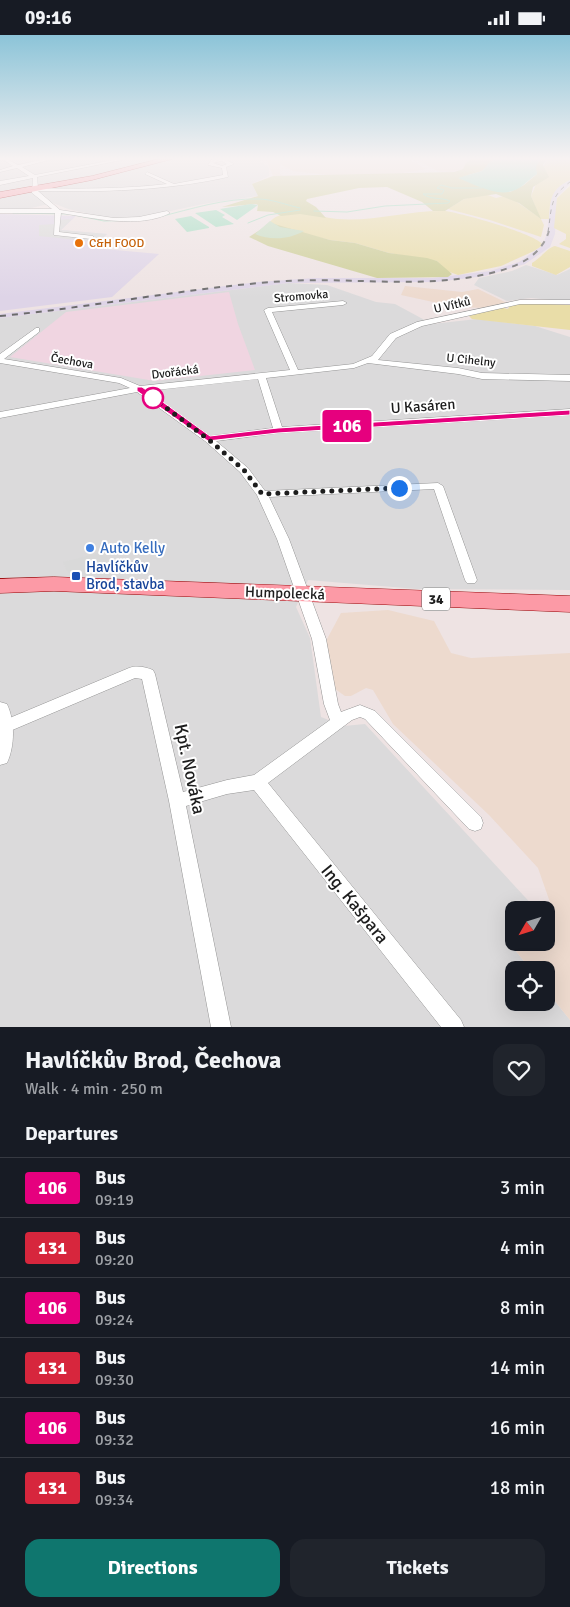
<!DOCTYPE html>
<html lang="en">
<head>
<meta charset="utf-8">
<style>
  body { margin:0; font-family:Signika,sans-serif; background:#20242c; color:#f1f3f6; height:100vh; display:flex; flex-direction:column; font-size:19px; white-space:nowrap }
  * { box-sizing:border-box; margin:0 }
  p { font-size:16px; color:#9ea1a6 }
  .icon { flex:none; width:28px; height:28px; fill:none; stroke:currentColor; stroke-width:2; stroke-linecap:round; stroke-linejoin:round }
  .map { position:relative; height:992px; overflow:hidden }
  .panel { display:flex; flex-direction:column; background:#171b24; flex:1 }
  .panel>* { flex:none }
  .badge { padding:0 10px; border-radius:4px; font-size:18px; line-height:32px }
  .needle { width:32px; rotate:231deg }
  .tools { position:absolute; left:505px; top:866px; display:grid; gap:10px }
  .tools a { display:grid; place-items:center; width:50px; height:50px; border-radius:10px; background:#171b24; box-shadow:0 5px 20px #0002; font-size:25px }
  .you { position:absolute; width:25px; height:25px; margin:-12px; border:4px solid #fff; border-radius:50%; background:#1a73e8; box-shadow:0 0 0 8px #1a73e833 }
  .map>.badge { position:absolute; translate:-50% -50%; box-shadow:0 0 0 2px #fff }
  h2 { padding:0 25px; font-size:19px; line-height:45px }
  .round { display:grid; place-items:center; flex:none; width:52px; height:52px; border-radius:15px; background:#20242c }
  .overview { display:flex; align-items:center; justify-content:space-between; height:85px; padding:0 25px }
  h1 { font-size:24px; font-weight:700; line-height:38px }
  .action { display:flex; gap:10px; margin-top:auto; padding:10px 25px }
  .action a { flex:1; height:58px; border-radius:15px; background:#0f766e; color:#fff; font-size:20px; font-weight:700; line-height:58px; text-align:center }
  .action a+a { background:#20242c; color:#f1f3f6 }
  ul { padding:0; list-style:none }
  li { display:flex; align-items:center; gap:15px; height:60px; padding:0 25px; border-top:1px solid #363941 }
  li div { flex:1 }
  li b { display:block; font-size:19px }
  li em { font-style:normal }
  li .badge { min-width:55px; font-weight:700; text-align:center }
  .status { display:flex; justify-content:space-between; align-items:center; height:35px; padding:0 25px; background:#171b24; direction:ltr }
  .status svg { height:14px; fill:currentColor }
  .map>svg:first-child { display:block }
</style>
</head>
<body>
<div class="status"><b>09:16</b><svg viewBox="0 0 49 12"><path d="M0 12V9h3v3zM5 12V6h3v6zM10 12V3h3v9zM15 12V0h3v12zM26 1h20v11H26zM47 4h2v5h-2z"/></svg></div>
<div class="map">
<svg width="570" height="992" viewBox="0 0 570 992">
  <rect width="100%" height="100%" fill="#eee3e3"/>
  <g fill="#dbdadb">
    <polygon points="0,124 259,124 269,133 269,141 252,149 258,161 203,169 143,182 111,184 68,174 53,168 18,176 0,175"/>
    <polygon points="526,230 557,240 570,234 570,267 531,263 507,266 474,250 479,243 512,236"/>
    <polygon points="288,248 327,250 376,267 395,269 432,289 477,284 535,291 570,302 570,555 417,554 308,545 296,572 310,603 321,682 344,691 365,689 537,875 514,875 514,908 522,908 515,915 531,935 514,935 514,968 546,968 546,955 570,985 570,992 0,992 0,283"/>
  </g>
  <g fill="#ded4e7">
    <polygon points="570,145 570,149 557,162 555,199 550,212 525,229 485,241 436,247 288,248 0,283 0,279 259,247 315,243 433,243 490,236 519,227 543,210 547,198 551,161 559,151"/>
    <polygon points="0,179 76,181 61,195 107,199 93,213 159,219 112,262 0,276"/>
  </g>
  <polygon fill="#f0d5e1" points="229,257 238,289 255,335 155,346 10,322 66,277"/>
  <g fill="#eddace">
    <polygon points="266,124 409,124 426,134 403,138 328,140 293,136 280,129 280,139 283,141 273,141"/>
    <polygon points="414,124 471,124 466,128 463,134 450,137 438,136"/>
    <polygon points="405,251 462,257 478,254 507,268 486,273 456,272 401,260"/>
    <polygon points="388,575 434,586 451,618 471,623 570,618 570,985 546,955 546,935 531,935 515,915 522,908 546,908 546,883 553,876 538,833 489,780 393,689 373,655 366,653 351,661 345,661 335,654 326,606 341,578"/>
  </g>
  <g fill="#e9dda8">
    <path d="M547 124H570V145C551 154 550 164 549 184H541L544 190 541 202 490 185 448 174 464 164 485 159 496 163 504 161 514 165 540 183 531 161Z"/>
    <polygon points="570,151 570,213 559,209 566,204 566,199 554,193 557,163"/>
    <path d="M445 176C461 178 537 199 543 210L534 216 501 231 458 240 447 236 437 226 389 218 355 208 330 205 280 193 270 187C281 171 321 182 337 184 374 187 409 175 445 176Z"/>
    <path d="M555 211 570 216V232L556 240 532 231V228C541 223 547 213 555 211Z"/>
    <polygon points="522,268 570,270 570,295 472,284 469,281 501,272 507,274 509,273 508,271"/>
  </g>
  <g fill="#cdce97">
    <polygon points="471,124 493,124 482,136 468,140 510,157 524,150 537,139 535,132 541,124 547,124 543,130 549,142 533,152 531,161 541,184 519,168 496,159 464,164 445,176 433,176 422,167 387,152 359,153 307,164 306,166 316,172 326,183 300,179 281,181 273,177 257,176 258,170 256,169 222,172 258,161 252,149 273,141 454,137 463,134 466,128"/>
    <polygon points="271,188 330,205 355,208 389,218 427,223 437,226 452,239 448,242 377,243 268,211 249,202"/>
  </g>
  <path fill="#c4dcbf" d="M270 186 280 192 304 196C290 204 271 206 255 199Z"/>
  <g fill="#d9d9d9">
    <polygon points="72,184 61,195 107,199 97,207 39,201 39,190 54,189 55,185"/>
    <polygon points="106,516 110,541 68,538 63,527"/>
  </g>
  <g fill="#a3dcc1">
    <path d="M493 124H541L536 132 537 139C529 144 523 152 515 155 498 163 474 149 458 143L482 136Z"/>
    <polygon points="251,169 258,170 237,185 220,174"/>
    <polygon points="216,175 225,180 222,182 234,189 216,192 195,178"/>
    <polygon points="191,181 209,192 209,193 187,197 175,184"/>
  </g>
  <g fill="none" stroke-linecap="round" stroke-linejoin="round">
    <g stroke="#a3dcc1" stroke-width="1">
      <path d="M314 176 347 177 385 171 448 168 450 166C441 162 431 165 423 159H442L444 155 437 153 441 150 452 153H482"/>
      <polyline points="13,178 69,179 104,186 141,185"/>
      <path d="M159 182C191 174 225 163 258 164 272 164 286 170 300 173"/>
      <polyline points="248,188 268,180 300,175"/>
    </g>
    <g stroke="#949494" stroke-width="1">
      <g id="minor">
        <path d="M2 124H7L18 130 45 124H53L22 132 35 140 118 124H127L37 142 38 153C81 154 124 154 167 149L145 139 147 137 174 149 179 148 223 140 222 133 208 130 211 125 224 124 234 129 226 132 228 142C165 156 102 157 38 156L60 175 114 183 139 182 167 176 170 178C140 194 92 183 61 178L59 197 93 201V203L91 204 54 200 55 178H0V174H52L32 158 33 143 0 150V146L29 141 17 133 0 137V135L13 131ZM222 126 227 129 222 131 213 128Z"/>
        <path d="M520 265H570V269H520L422 291 396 303 378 325 458 333 482 338 570 340V346L482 344 458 339 368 328 354 333 266 343 282 392 570 374V380L278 398 216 406 248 433 265 456 438 448 443 451 477 545 475 548H467L465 545 434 454 269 462 289 504 326 604 338 669 341 677 360 670 375 676 481 782 483 788 481 794 475 796 469 794 365 684 360 682 352 685 268 748 461 985 464 992H441L254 755 227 759 186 771 231 992H211L169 766 142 644 135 643 3 699 0 698V687L129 633C137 630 145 632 153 635L155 639 183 757 227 745 254 740 330 685 324 669 312 604 277 504 257 460 240 437 205 406 137 357 0 383V377L130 353 119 348 0 328V319L36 293H39V297L4 324 121 343 140 351 290 335 264 275 268 273 343 266 347 268 343 270 272 277 298 335 353 329 372 321 390 299 417 287ZM258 344 273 393 210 401 147 356Z"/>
      </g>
    </g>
    <g stroke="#949494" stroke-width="1">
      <path id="tertiary" d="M0 667 7 669C15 686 15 711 7 728L0 730Z"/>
    </g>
    <g stroke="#960003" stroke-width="1">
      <g id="primary">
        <polygon points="159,124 172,124 92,145 0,163 0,157 92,141"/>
        <polygon points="54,542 570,561 570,577 54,556 0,558 0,544"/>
      </g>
    </g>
    <use href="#minor" fill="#fff" fill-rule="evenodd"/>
    <use href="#tertiary" fill="#fff" fill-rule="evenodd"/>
    <use href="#primary" fill="#fc9aa6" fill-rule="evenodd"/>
    <path stroke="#6b6b6b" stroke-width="1" stroke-dasharray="4.5 4.5" stroke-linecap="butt" d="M548 197C552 173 549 162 570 147"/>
    <path stroke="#6b6b6b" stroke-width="2" stroke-dasharray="6 6" stroke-linecap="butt" d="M0 281C96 272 191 252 286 246 356 242 427 255 495 237 519 231 541 221 549 196"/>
  </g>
  <linearGradient id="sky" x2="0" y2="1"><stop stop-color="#8cc4d8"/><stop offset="0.47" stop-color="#f7f2f2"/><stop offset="1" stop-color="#f7f2f2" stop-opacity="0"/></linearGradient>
  <rect width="570" height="263" fill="url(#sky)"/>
  <polygon fill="#e6007e" stroke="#fff" points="137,352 142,352 210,401 278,393 570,375 570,380 278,398 208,406 137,356"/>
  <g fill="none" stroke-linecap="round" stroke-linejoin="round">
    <polyline stroke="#1d1d1d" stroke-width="5" stroke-dasharray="0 9" points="153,363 208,404 244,435 262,459 399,453"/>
  </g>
  <circle fill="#e8710a" stroke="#fff" stroke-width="2" cx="79" cy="208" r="5"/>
  <circle fill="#fff" stroke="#e6007e" stroke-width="2.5" cx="153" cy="363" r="10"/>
  <circle fill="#3f7fe0" stroke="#fff" stroke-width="2" cx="90" cy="513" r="5"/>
  <rect fill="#1a4fb4" stroke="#fff" stroke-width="2" x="71" y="536" width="10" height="10" rx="2.5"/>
  <g text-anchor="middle" stroke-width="4" stroke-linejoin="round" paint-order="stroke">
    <g font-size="12" fill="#c56008" stroke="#fff" text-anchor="start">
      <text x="89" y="212">C&amp;H FOOD</text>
    </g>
    <g font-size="12" fill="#1d1d1d" stroke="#fff">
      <text transform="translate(301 261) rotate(-5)" y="4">Stromovka</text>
      <text transform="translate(452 270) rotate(-13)" y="4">U Vítků</text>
      <text transform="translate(471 325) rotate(6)" y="4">U Cihelny</text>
      <text transform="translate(72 326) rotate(10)" y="4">Čechova</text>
      <text transform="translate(175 337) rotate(-7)" y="4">Dvořácká</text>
    </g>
    <rect fill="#fff" stroke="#616161" stroke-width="1" x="422" y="552.5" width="28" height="23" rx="4"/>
    <g font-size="14" font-weight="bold" fill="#1d1d1d">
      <text x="436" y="569">34</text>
    </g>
    <g font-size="15" fill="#1d1d1d" stroke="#fff">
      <text transform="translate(423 371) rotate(-4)" y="5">U Kasáren</text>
      <text transform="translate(285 558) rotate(2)" y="5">Humpolecká</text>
    </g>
    <g font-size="15" fill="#366cbe" stroke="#fff" text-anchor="start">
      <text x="100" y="518">Auto Kelly</text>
    </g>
    <g font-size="15" fill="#164399" stroke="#fff" text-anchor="start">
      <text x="86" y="537">Havlíčkův<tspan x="86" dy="17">Brod, stavba</tspan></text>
    </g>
    <g font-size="18" fill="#1d1d1d" stroke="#fff">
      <text transform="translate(190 734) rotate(78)" y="6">Kpt. Nováka</text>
      <text transform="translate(355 869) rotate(51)" y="6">Ing. Kašpara</text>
    </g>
  </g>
</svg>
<div class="tools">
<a><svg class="needle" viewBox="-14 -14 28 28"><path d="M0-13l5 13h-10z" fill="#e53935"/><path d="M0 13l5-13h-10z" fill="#9ea1a6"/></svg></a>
<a><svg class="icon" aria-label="locate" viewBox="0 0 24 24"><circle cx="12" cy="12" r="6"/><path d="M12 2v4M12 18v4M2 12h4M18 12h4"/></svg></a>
</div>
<div class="you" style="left:399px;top:453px"></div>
<b class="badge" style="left:347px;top:391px;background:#e6007e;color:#fff">106</b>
</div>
<section class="panel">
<div class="overview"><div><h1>Havlíčkův Brod, Čechova</h1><p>Walk · 4 min · 250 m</p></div><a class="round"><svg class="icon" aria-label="heart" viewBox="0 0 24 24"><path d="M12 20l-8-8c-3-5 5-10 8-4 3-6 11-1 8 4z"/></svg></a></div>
<h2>Departures</h2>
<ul>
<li><span class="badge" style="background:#e6007e;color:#fff">106</span><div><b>Bus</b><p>09:19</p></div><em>3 min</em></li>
<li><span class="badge" style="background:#d7263d;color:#fff">131</span><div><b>Bus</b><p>09:20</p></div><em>4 min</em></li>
<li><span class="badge" style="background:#e6007e;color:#fff">106</span><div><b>Bus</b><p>09:24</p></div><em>8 min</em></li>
<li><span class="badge" style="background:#d7263d;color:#fff">131</span><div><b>Bus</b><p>09:30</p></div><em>14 min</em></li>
<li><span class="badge" style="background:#e6007e;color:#fff">106</span><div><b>Bus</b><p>09:32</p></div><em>16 min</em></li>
<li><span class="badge" style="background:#d7263d;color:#fff">131</span><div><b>Bus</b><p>09:34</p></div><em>18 min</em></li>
</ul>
<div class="action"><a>Directions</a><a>Tickets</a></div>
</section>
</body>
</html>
